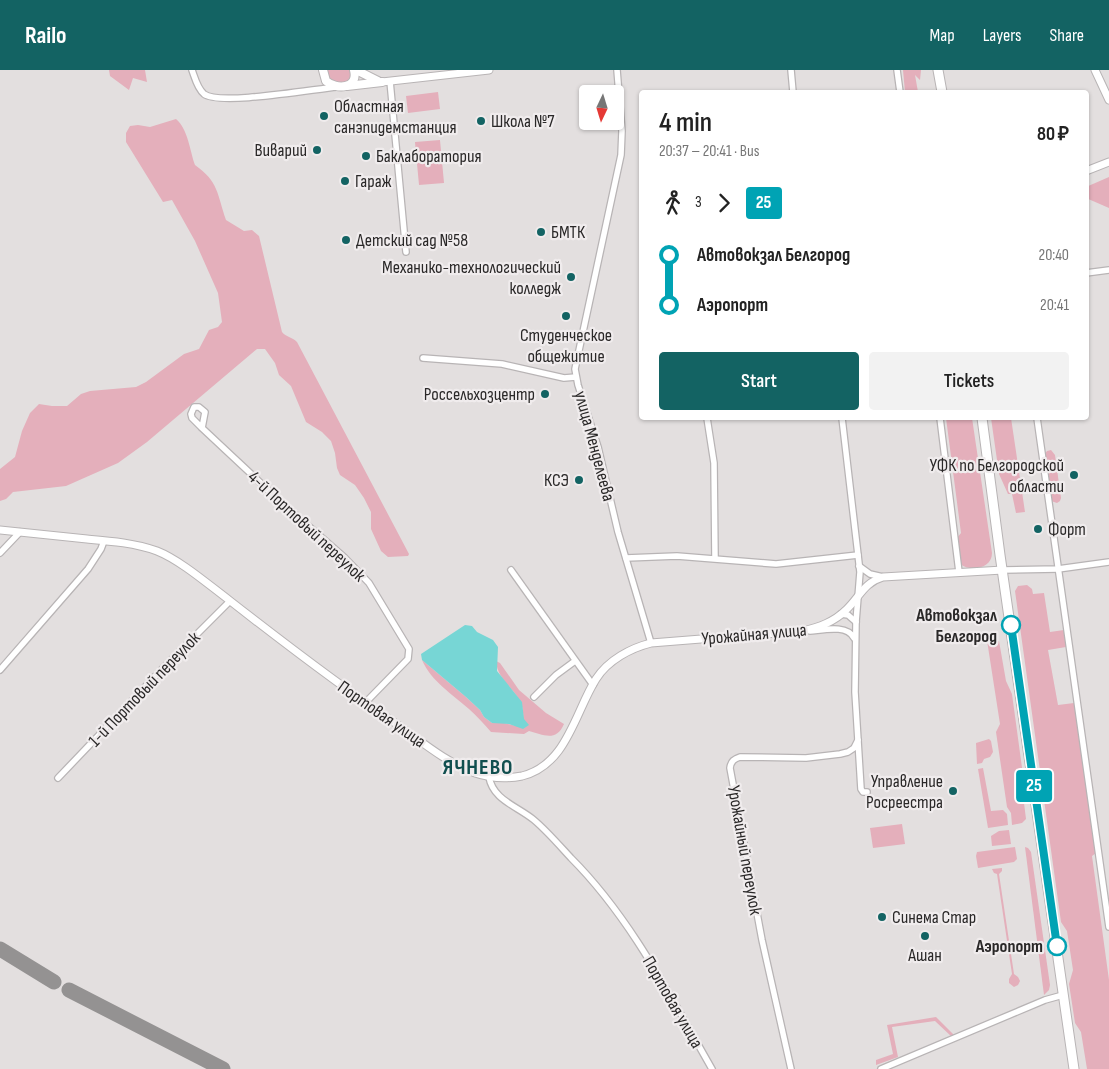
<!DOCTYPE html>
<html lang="en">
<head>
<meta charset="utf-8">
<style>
  body { margin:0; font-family:"Sofia Sans Condensed",sans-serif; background:#f2f2f2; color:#222; height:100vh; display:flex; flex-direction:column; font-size:19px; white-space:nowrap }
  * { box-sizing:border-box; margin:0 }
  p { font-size:16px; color:#767676 }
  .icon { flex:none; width:28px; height:28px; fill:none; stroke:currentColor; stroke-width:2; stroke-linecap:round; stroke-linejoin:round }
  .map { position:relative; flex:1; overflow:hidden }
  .side { position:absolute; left:639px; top:20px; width:450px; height:330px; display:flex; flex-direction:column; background:#fff; border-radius:5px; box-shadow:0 1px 4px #0004 }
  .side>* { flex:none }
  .badge { padding:0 10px; border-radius:4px; font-size:18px; line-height:32px }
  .needle { width:32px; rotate:184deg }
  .fabs { position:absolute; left:579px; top:15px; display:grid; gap:10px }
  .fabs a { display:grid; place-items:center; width:45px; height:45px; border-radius:5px; background:#fff; box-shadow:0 1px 4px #0004; font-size:25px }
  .map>.badge { position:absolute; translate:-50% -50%; box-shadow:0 0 0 2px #fff }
  .legs { display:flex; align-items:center; gap:8px; height:55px; padding:0 20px; font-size:16px }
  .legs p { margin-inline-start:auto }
  .summary { display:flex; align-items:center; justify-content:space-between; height:85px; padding:0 20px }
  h1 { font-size:28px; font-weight:600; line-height:38px }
  .button { display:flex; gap:10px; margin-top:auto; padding:10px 20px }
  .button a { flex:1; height:58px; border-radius:5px; background:#136363; color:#fff; font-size:20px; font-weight:600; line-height:58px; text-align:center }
  .button a+a { background:#f2f2f2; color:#222 }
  ul { padding:0 20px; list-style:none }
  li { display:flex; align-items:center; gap:18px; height:50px; font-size:19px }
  li i { display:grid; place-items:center; width:8px; height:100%; margin:0 6px; background:currentColor }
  li i::after { content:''; width:12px; height:12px; margin:-6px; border:4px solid; border-radius:50%; background:#fff }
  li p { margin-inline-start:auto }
  li:first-child i { background:linear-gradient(#0000 50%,currentColor 0) }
  li:last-child i { background:linear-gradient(currentColor 50%,#0000 0) }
  header { display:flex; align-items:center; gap:30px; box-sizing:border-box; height:70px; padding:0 25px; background:#136363; color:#fff }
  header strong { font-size:24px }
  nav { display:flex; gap:28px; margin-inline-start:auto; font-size:18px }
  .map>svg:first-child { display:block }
</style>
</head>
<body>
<header>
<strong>Railo</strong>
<nav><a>Map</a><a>Layers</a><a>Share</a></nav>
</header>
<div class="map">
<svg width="1109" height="999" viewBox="0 0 1109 999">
  <rect width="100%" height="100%" fill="#e3dfdf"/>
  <g fill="#e4afbb">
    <polygon points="109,0 145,0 147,12 133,8 129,20 110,6"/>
    <polygon points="326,0 350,0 352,5 349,11 338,14 328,9"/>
    <polygon points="903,0 921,0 920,10 915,5 918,22 905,22"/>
    <polygon points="438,22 440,39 408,43 406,26"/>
    <path d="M176 49C188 59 190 81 195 95 219 112 217 124 226 150L244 161 252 160 259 166 282 262C286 267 292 267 297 272L409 484 408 486 388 487 381 481 371 459V442L364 428 355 415 340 405 337 398 335 383 331 371 322 362 306 352 291 316 279 305 275 293 265 279H257L147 372 118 393 66 416 13 422 6 429 0 431V399L15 387 22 361 30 343 39 334 52 336H67L81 324 90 321 136 317 146 312 184 284 199 279 209 260 218 257 222 252 218 223 195 171 172 130 163 132 126 72V63L130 56 138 55 150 57Z"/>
    <polygon points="440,70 444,113 419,115 415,72"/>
    <polygon points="1109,107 1109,138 1086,128 1086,117"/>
    <path d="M946 348H972L992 483C992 499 970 502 960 494L957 468 961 463Z"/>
    <polygon points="991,348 1011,348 1025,442 1016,443 1012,424 1008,424 999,404"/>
    <polygon points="1051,380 1055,385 1061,428 1060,431 1057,433 1051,431 1045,384 1047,381"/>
    <polygon points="1027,515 1032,519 1033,524 1044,523 1050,562 1064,560 1066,577 1048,580 1058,635 1074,633 1096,783 1092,786 1109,910 1109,999 1087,999 1081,962 1075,953 1069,914 1073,900 1067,861 1061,852 1015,521 1018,516"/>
    <polygon points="986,564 993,572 999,571 1006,611 1012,624 1023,705 1023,725 1026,749 1022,753 1012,755 1011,743 1007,737 996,662 1000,654"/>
    <path d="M422 590 466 627 480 640 484 647 492 653 500 652 521 657C532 623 498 618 496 591L500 593 519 620 546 643 564 654C556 673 542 664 529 661L524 664 491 662C484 654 477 646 469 639 452 624 431 611 422 590Z"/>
    <polygon points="989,669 991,671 993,682 990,687 984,689 982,693 977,694 976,673"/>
    <polygon points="983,698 991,741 1003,740 1007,744 1008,755 988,758 978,699"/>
    <polygon points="902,754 905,774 873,778 870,758"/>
    <polygon points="1009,760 1011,774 992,776 991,766 999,761"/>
    <polygon points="1015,777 1017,789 1014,792 978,798 976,786 977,782"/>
    <polygon points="1025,777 1028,778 1031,782 1050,915 1049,920 1044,925"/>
    <polygon points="1002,798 1002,801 999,804 1014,904 1018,907 1020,911 1018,915 1014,917 1009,913 1009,909 1012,904 997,804 994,803 992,799"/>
    <polygon points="936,947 955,966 952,967 935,951 892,957 898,987 876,995 876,990 893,984 887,955"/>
  </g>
  <polygon fill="#77d6d5" points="465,555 472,556 477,562 493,570 498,577 497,601 522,632 524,649 529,655 523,659 509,654 492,653 484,647 480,640 466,627 422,590 421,584"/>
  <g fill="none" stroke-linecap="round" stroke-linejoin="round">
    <g stroke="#949292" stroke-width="15">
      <polyline points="0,879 54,912"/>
      <polyline points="69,920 223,999"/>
    </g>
    <g stroke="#b8b4b5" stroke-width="8">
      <g id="minor">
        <path d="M192 0C195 8 197 18 204 24 219 36 314 19 337 17"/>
        <polyline points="617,0 622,61 621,85 575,299 578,315 598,377 618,462 651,573"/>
        <polyline points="791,0 793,22"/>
        <polyline points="897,0 900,22"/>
        <polyline points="390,11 406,182"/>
        <polyline points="1086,203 1109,200"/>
        <polyline points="423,288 502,294 564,308 576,307"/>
        <polyline points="707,348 714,393 715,488"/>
        <polyline points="842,348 860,502 856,552 855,622 861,719 863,722 867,722"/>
        <polyline points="940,348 959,502"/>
        <polyline points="1037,348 1109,857"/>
        <polyline points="202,358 205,342 199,337 194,337 191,344 192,348 202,358 281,432 344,487 369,513 409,579 408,589 365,633"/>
        <polyline points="0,483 20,462"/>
        <polyline points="626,488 677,486 776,494 858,485"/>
        <polyline points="859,496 870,504 883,507"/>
        <polyline points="511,500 593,615"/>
        <polyline points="1003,500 1058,499 1109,492"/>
        <polyline points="841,544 848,545 856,552"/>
        <path d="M810 561C823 560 847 554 854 568"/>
        <polyline points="0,600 88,499 101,479 104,471"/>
        <polyline points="534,627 556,605 575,591"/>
        <path d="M489 707C493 730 517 736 534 750 547 761 559 775 571 788 631 848 670 926 712 999"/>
        <polyline points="58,708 164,597 230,531"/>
        <path d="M791 999 762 870 730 698C731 691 734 689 740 687L806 688 840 684 848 682 854 678 858 670"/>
        <polyline points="881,999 1045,930 1063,925"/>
      </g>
    </g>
    <g stroke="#b8b4b5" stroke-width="9">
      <g id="tertiary">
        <polyline points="1095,0 1109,30"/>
        <polyline points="382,12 489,0"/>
        <polyline points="1086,101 1109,92"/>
        <path d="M0 460C29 463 58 466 87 469 110 471 135 473 157 481 180 490 209 515 229 530 284 573 340 616 398 655 422 672 447 693 475 703 490 708 507 709 522 706 567 695 575 642 596 609 608 590 631 578 651 573L803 561C819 557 834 552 846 540 860 527 863 513 883 507L1003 500"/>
      </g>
    </g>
    <g stroke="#b8b4b5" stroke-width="10">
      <g id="secondary">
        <path d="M323 0 326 11C336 20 359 19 354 0"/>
        <polyline points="356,0 378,11"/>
        <polyline points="347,16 382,12"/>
      </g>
    </g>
    <g stroke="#b8b4b5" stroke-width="11">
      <g id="primary">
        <polyline points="938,0 942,22"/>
        <polyline points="982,348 1000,485 1074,999"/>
      </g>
    </g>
    <use href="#minor" stroke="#fff" stroke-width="5.5"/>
    <use href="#tertiary" stroke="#fff" stroke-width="7"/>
    <use href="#secondary" stroke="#fff" stroke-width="8"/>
    <use href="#primary" stroke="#fff" stroke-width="9"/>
  </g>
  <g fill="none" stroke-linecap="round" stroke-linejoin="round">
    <g stroke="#fff" stroke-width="11">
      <polyline id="line-1" points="1011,555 1057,876"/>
    </g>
    <use href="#line-1" stroke="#00a3b4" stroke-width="8"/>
  </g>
  <g fill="#136363" stroke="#f0eced" stroke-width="2">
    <circle cx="324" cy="46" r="5"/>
    <circle cx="481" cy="51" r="5"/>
    <circle cx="317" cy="80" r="5"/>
    <circle cx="366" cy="86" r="5"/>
    <circle cx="345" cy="111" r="5"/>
    <circle cx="541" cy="162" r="5"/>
    <circle cx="346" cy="170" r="5"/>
    <circle cx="571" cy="207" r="5"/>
    <circle cx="566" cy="246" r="5"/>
    <circle cx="545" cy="324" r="5"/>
    <circle cx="1074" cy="405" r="5"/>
    <circle cx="579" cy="410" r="5"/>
    <circle cx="1038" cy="459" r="5"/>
    <circle cx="953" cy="721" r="5"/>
    <circle cx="882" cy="847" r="5"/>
    <circle cx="925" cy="866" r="5"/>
  </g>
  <g fill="#fff" stroke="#00a3b4" stroke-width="2.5">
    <circle cx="1011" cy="555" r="9"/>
    <circle cx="1057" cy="876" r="9"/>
  </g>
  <g text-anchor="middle" stroke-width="4.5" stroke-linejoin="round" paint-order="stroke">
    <g font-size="18" fill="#2a2828" stroke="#f0eced" text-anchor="start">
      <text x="334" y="42">Областная<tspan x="334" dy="21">санэпидемстанция</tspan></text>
      <text x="491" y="57">Школа №7</text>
      <text x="307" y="86" text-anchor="end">Виварий</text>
      <text x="376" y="92">Баклаборатория</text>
      <text x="355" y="117">Гараж</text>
      <text x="551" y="168">БМТК</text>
      <text x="356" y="176">Детский сад №58</text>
      <text x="561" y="203" text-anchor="end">Механико-технологический<tspan x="561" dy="21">колледж</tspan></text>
      <text x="566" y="271" text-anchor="middle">Студенческое<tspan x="566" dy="21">общежитие</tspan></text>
      <text x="535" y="330" text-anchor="end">Россельхозцентр</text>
      <text x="1064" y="401" text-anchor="end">УФК по Белгородской<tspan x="1064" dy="21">области</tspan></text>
      <text x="569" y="416" text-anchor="end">КСЭ</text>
      <text x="1048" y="465">Форт</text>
      <text x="943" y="717" text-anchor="end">Управление<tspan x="943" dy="21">Росреестра</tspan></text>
      <text x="892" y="853">Синема Стар</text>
      <text x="925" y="891" text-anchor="middle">Ашан</text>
    </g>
    <g font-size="18" fill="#2a2828" stroke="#f0eced">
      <text transform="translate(595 376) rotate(75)" y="6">улица Менделеева</text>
      <text transform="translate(307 456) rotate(43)" y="6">4-й Портовый переулок</text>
      <text transform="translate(754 564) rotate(-5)" y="6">Урожайная улица</text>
      <text transform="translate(144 619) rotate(-46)" y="6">1-й Портовый переулок</text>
      <text transform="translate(382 644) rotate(35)" y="6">Портовая улица</text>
      <text transform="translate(745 780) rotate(80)" y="6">Урожайный переулок</text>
      <text transform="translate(673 932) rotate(60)" y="6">Портовая улица</text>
    </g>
    <g font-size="18" font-weight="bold" fill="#2a2828" stroke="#f0eced" text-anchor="end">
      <text x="997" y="551">Автовокзал<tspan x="997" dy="21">Белгород</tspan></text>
      <text x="1043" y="882">Аэропорт</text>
    </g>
    <g font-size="22" font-weight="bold" letter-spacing="1" fill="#114f4f" stroke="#f0eced">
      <text x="478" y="704">ЯЧНЕВО</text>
    </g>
  </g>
</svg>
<div class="fabs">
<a><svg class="needle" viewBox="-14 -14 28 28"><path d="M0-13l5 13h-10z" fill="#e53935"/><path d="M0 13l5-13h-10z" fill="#767676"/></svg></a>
</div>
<b class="badge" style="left:1034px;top:716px;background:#00a3b4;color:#fff">25</b>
<section class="side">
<div class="summary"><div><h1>4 min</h1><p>20:37 – 20:41 · Bus</p></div><b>80 ₽</b></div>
<div class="legs"><svg class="icon" aria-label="walk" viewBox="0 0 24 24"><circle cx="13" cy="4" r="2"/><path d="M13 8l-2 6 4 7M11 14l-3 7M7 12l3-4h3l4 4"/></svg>3<svg class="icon" aria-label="forward" viewBox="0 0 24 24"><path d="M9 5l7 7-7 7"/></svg><b class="badge" style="background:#00a3b4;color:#fff">25</b></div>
<ul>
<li><i style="color:#00a3b4"></i><b>Автовокзал Белгород</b><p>20:40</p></li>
<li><i style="color:#00a3b4"></i><b>Аэропорт</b><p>20:41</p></li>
</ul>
<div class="button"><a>Start</a><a>Tickets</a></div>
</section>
</div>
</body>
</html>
